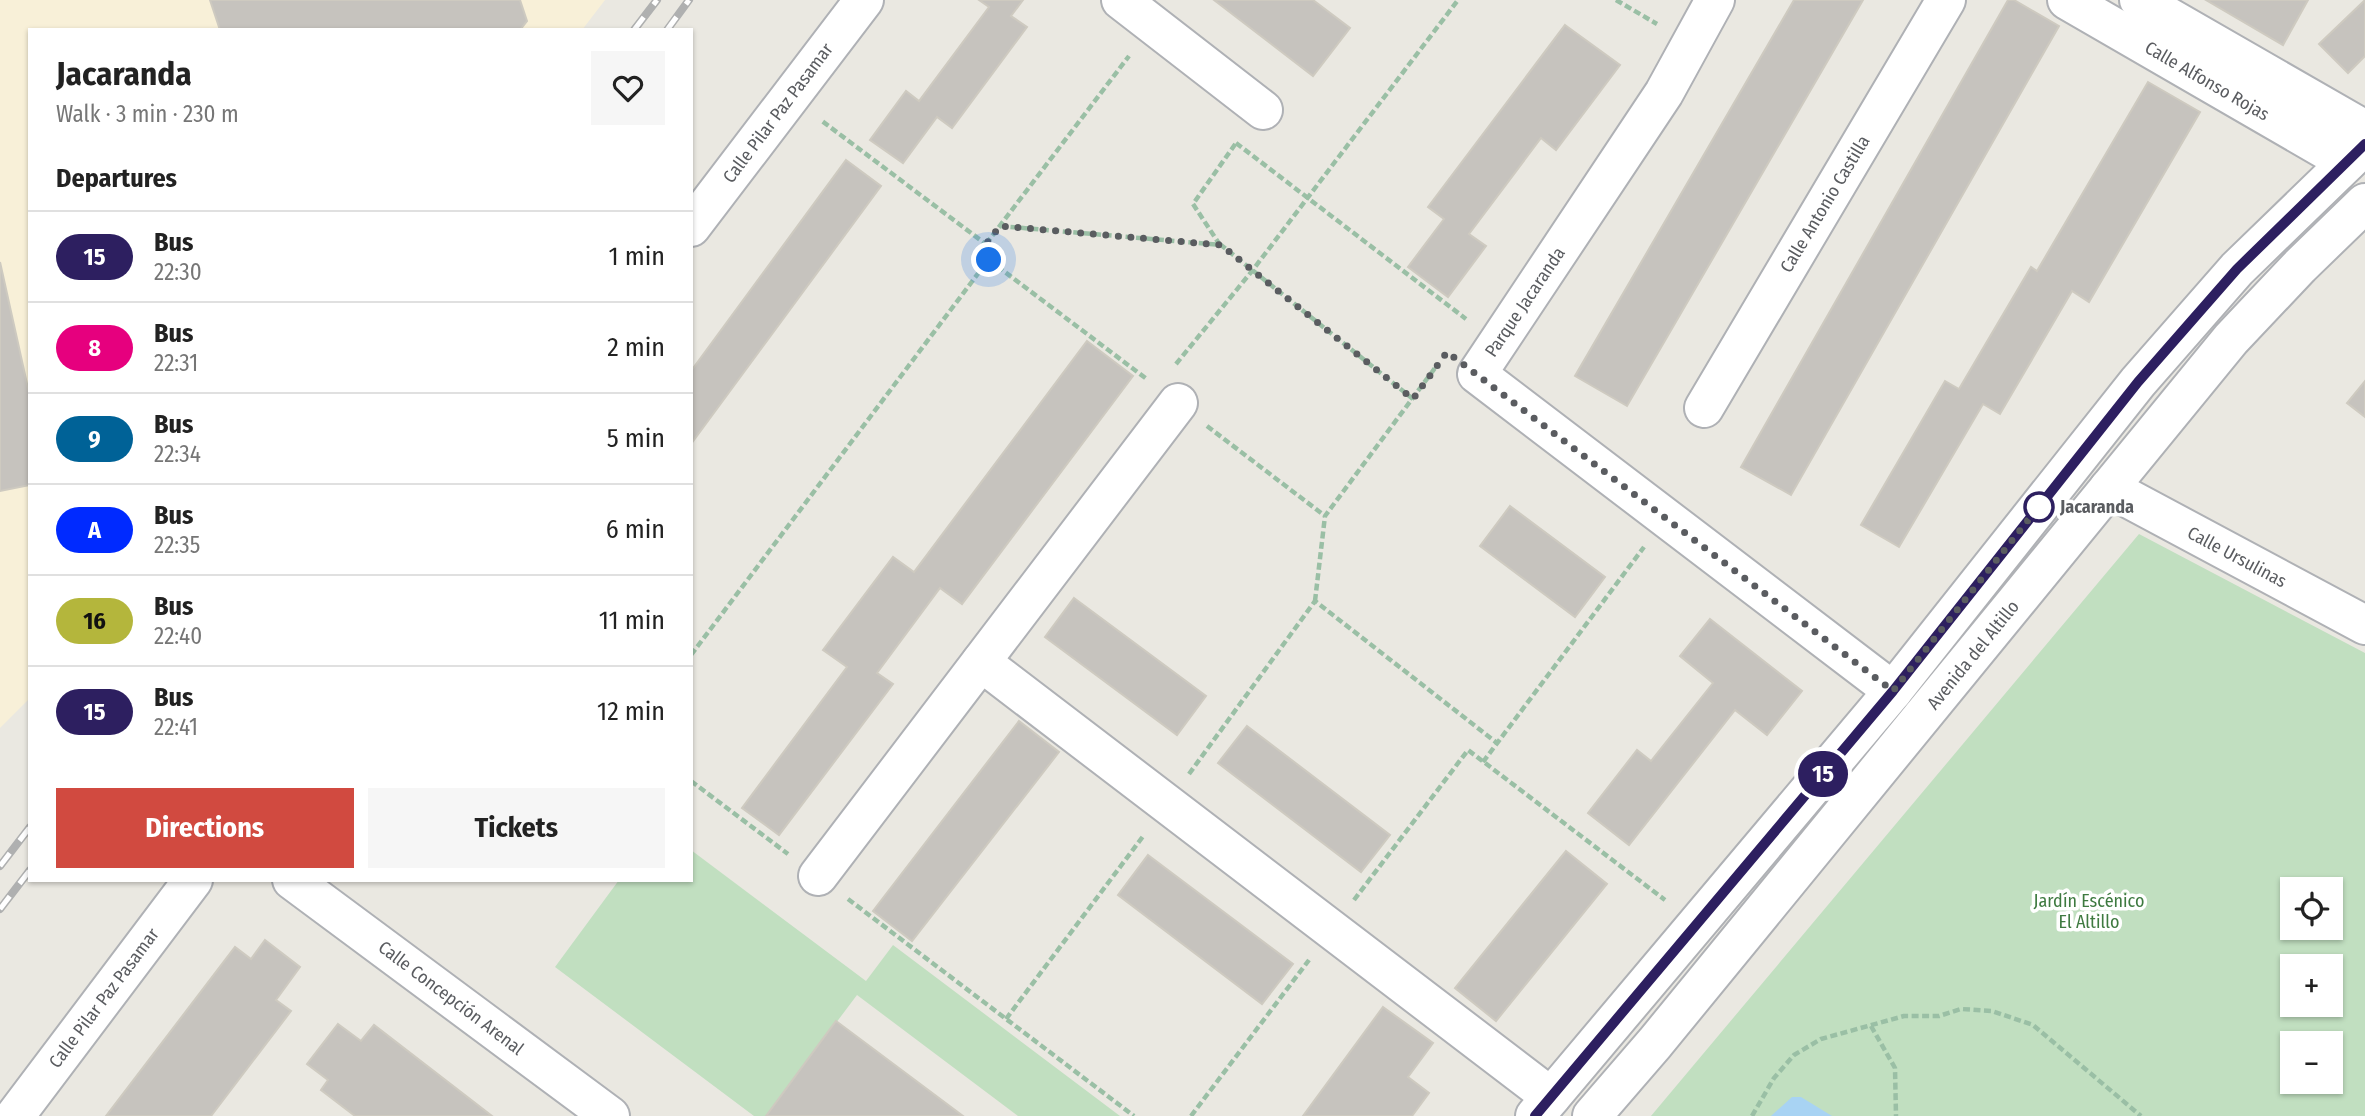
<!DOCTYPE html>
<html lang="en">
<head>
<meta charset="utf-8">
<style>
  body { margin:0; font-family:"Fira Sans Condensed",sans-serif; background:#f6f6f6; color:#222; height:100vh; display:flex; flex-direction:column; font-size:26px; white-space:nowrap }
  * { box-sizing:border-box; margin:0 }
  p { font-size:23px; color:#767676 }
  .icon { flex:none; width:38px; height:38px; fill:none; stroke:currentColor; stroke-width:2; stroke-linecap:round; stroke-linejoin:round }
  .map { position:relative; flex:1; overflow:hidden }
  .sheet { position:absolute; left:28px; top:28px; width:665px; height:854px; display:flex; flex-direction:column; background:#fff; border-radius:0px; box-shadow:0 2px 5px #0004 }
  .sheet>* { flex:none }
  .badge { padding:0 14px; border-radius:23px; font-size:24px; line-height:46px }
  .buttons { position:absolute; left:2280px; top:877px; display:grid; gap:14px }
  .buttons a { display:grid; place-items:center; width:63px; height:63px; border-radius:0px; background:#fff; box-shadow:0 2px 5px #0004; font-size:35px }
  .you { position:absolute; width:35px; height:35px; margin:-18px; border:5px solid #fff; border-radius:50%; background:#1a73e8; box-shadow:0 0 0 10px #1a73e833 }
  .map>.badge { position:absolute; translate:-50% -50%; box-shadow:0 0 0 4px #fff }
  h2 { padding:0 28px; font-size:26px; line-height:63px }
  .round { display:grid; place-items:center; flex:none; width:74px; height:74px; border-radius:0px; background:#f6f6f6 }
  .headline { display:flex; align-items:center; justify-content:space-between; height:119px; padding:0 28px }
  h1 { font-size:33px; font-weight:700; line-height:52px }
  .action { display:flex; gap:14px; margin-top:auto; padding:14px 28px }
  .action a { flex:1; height:80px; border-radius:0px; background:#d14a40; color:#fff; font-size:28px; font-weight:700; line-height:80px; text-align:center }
  .action a+a { background:#f6f6f6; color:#222 }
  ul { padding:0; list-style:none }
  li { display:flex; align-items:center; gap:21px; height:91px; padding:0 28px; border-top:2px solid #e0e0e0 }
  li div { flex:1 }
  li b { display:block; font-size:26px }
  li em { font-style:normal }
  li .badge { min-width:77px; font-weight:700; text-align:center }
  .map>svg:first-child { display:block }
</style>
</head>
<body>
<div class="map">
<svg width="2365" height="1116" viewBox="0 0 2365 1116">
  <rect width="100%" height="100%" fill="#eae8e1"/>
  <polygon fill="#f8f0d8" points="0,0 605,0 582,30 30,30 30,698 0,728"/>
  <g fill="#c1dfc0" fill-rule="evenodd">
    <path d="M2139 534 2365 653V1116H1651ZM2292 889H2331V928H2292ZM2292 966H2331V1004H2292ZM2292 1043H2331V1082H2292Z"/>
    <polygon points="691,850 866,981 893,945 1120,1116 1018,1116 857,995 766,1116 754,1116 555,967 619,880 691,880"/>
  </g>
  <polygon fill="#a8d3f3" points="1792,1097 1801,1097 1832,1116 1771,1116"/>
  <g fill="#c6c3be" stroke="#cecac0" stroke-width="2">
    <polygon points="210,0 520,0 527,21 520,30 220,30"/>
    <polygon points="979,0 1023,0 1011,16 1027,27 952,128 937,117 903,163 870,140 906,91 919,101 989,7"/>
    <polygon points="1214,0 1313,0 1350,28 1313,76"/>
    <polygon points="1794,0 1863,0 1627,406 1575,376"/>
    <polygon points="2008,0 2014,0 2059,26 1791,495 1741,467"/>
    <polygon points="2206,0 2308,0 2283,45"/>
    <polygon points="2365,0 2365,56 2348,73 2319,44"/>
    <polygon points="1565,25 1620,65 1556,150 1541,138 1469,234 1486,246 1448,297 1408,267 1444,219 1428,207"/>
    <polygon points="2148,82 2200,112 2089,302 2072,291 2000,414 1983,404 1899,547 1861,525 1945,381 1959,389 2031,267 2037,271"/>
    <polygon points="846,160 881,186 691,444 691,371"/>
    <polygon points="0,262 30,397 30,485 0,491"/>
    <polygon points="1087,341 1133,376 962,604 940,588 877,673 893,684 779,835 742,808 847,667 823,650 893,557 914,572"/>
    <polygon points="2365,381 2365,417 2347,403"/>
    <polygon points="1510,506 1605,577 1575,617 1480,546"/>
    <polygon points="1074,598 1206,696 1177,735 1045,637"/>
    <polygon points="1710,619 1802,691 1767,735 1735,710 1629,845 1588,813 1637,750 1651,761 1713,683 1680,656"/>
    <polygon points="1019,721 1059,752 912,941 873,911"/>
    <polygon points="1247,726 1390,835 1361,872 1218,763"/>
    <polygon points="1566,851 1607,884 1496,1021 1455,988"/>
    <polygon points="1148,855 1293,964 1262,1004 1118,895"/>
    <polygon points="265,940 300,967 276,1000 291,1011 211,1116 106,1116 235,947 251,959"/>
    <polygon points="1383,1007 1433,1043 1408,1077 1429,1093 1412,1116 1303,1116"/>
    <polygon points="836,1021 963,1116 766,1116"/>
    <polygon points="338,1024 361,1041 374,1025 492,1116 355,1116 321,1090 328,1080 307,1064"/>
  </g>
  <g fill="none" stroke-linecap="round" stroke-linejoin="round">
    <g stroke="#afb1b5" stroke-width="42">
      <g id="minor">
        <polyline points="1121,0 1263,110"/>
        <polyline points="1715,0 1664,93 1477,374 1893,691"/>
        <polyline points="2067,0 2347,162"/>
        <polyline points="2139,0 2365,130"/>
        <polyline points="691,227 864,0"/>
        <polyline points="1704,408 1946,0"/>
        <polyline points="2109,488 2365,625"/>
        <polyline points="981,662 1551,1097"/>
        <polyline points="818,876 1178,403"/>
        <polyline points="292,880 610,1116"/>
        <polyline points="15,1116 193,880"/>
        <polyline points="1535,1116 1893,691 2138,382 2237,269 2365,145"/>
        <polyline points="1592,1116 1655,1043 2231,339 2300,266 2365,203"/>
      </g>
    </g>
    <g stroke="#9abfa5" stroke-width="4.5" stroke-dasharray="7 3.5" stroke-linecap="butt">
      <polyline points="1616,0 1657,24"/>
      <polyline points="1236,143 1466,319"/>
      <polyline points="1000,226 1221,245 1413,399"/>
      <polyline points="986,244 1129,56"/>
      <polyline points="1220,245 1193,204 1236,143"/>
      <polyline points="989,260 1148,380"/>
      <polyline points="1176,364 1252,271 1458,0"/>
      <polyline points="1207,426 1325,516"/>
      <polyline points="1315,601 1325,516 1438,364"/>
      <polyline points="691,655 995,251 822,121"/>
      <polyline points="1483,762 1644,547"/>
      <polyline points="1189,774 1315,601 1497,743"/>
      <polyline points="691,781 788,854"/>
      <polyline points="848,899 1134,1116"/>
      <polyline points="1354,900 1468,750 1665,900"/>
      <polyline points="1006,1019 1144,835"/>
      <polyline points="1871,1026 1895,1068 1896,1116"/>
      <polyline points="1191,1116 1309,960"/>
      <polyline points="1752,1116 1774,1078 1794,1055 1821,1039 1904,1016 1939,1016 1961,1009 1992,1011 2033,1025 2141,1116"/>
    </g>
    <use href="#minor" stroke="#fff" stroke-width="38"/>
    <g stroke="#afb0b0" stroke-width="8">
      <g id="rail">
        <polyline points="634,30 657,0"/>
        <polyline points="667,30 689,0"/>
        <polyline points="0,866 30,827"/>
        <polyline points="0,909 30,870"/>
      </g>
    </g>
    <use href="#rail" stroke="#fff" stroke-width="5" stroke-dasharray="16" stroke-linecap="butt"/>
  </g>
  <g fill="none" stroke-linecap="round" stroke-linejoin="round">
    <g stroke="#fff" stroke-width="16">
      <polyline id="line" points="1535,1116 1893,691 2138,382 2237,269 2365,144"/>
    </g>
    <use href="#line" stroke="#2d1f60" stroke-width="10"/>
    <polyline stroke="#5a5c60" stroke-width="7" stroke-dasharray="0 12.6" points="989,260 995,251 986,244 1000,226 1221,245 1413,399 1447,352 1893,691 2040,505 2039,507"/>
  </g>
  <circle fill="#fff" stroke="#2d1f60" stroke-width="3.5" cx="2039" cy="507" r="14"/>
  <g text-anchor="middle" stroke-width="7" stroke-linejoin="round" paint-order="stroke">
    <g font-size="18" fill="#5a5c60" stroke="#fff">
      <text transform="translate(2207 81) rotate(30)" y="6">Calle Alfonso Rojas</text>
      <text transform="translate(778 113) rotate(-53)" y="6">Calle Pilar Paz Pasamar</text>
      <text transform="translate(1825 204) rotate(-59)" y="6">Calle Antonio Castilla</text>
      <text transform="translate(1525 302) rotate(-56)" y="6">Parque Jacaranda</text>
      <text transform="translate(2237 557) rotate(28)" y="6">Calle Ursulinas</text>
      <text transform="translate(1973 655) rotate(-51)" y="6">Avenida del Altillo</text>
      <text transform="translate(104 998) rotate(-53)" y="6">Calle Pilar Paz Pasamar</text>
      <text transform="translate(451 998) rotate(37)" y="6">Calle Concepción Arenal</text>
    </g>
    <g font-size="18" font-weight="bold" fill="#5a5c60" stroke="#fff" text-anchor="start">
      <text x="2060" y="513">Jacaranda</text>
    </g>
    <g font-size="18" fill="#3e7a40" stroke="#fff">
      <text x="2089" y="907">Jardín Escénico<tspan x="2089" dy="21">El Altillo</tspan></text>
    </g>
  </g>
</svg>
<div class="buttons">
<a><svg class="icon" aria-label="locate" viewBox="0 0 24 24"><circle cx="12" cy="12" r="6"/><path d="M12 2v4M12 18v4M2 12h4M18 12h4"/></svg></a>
<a>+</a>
<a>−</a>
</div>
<div class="you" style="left:989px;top:260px"></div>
<b class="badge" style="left:1823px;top:774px;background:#2d1f60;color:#fff">15</b>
<section class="sheet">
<div class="headline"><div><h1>Jacaranda</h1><p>Walk · 3 min · 230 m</p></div><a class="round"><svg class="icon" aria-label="heart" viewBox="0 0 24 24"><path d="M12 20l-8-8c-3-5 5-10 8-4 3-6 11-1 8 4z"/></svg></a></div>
<h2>Departures</h2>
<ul>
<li><span class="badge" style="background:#2d1f60;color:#fff">15</span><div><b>Bus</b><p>22:30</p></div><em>1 min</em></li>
<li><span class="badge" style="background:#e6007e;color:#fff">8</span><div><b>Bus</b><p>22:31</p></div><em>2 min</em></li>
<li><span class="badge" style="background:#006297;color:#fff">9</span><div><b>Bus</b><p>22:34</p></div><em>5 min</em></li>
<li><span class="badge" style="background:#002aff;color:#fff">A</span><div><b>Bus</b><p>22:35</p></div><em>6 min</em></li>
<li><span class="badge" style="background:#b4b63c;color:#111">16</span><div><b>Bus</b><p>22:40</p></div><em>11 min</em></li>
<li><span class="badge" style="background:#2d1f60;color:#fff">15</span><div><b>Bus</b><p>22:41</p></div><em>12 min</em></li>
</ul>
<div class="action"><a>Directions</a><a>Tickets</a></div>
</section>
</div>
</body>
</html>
